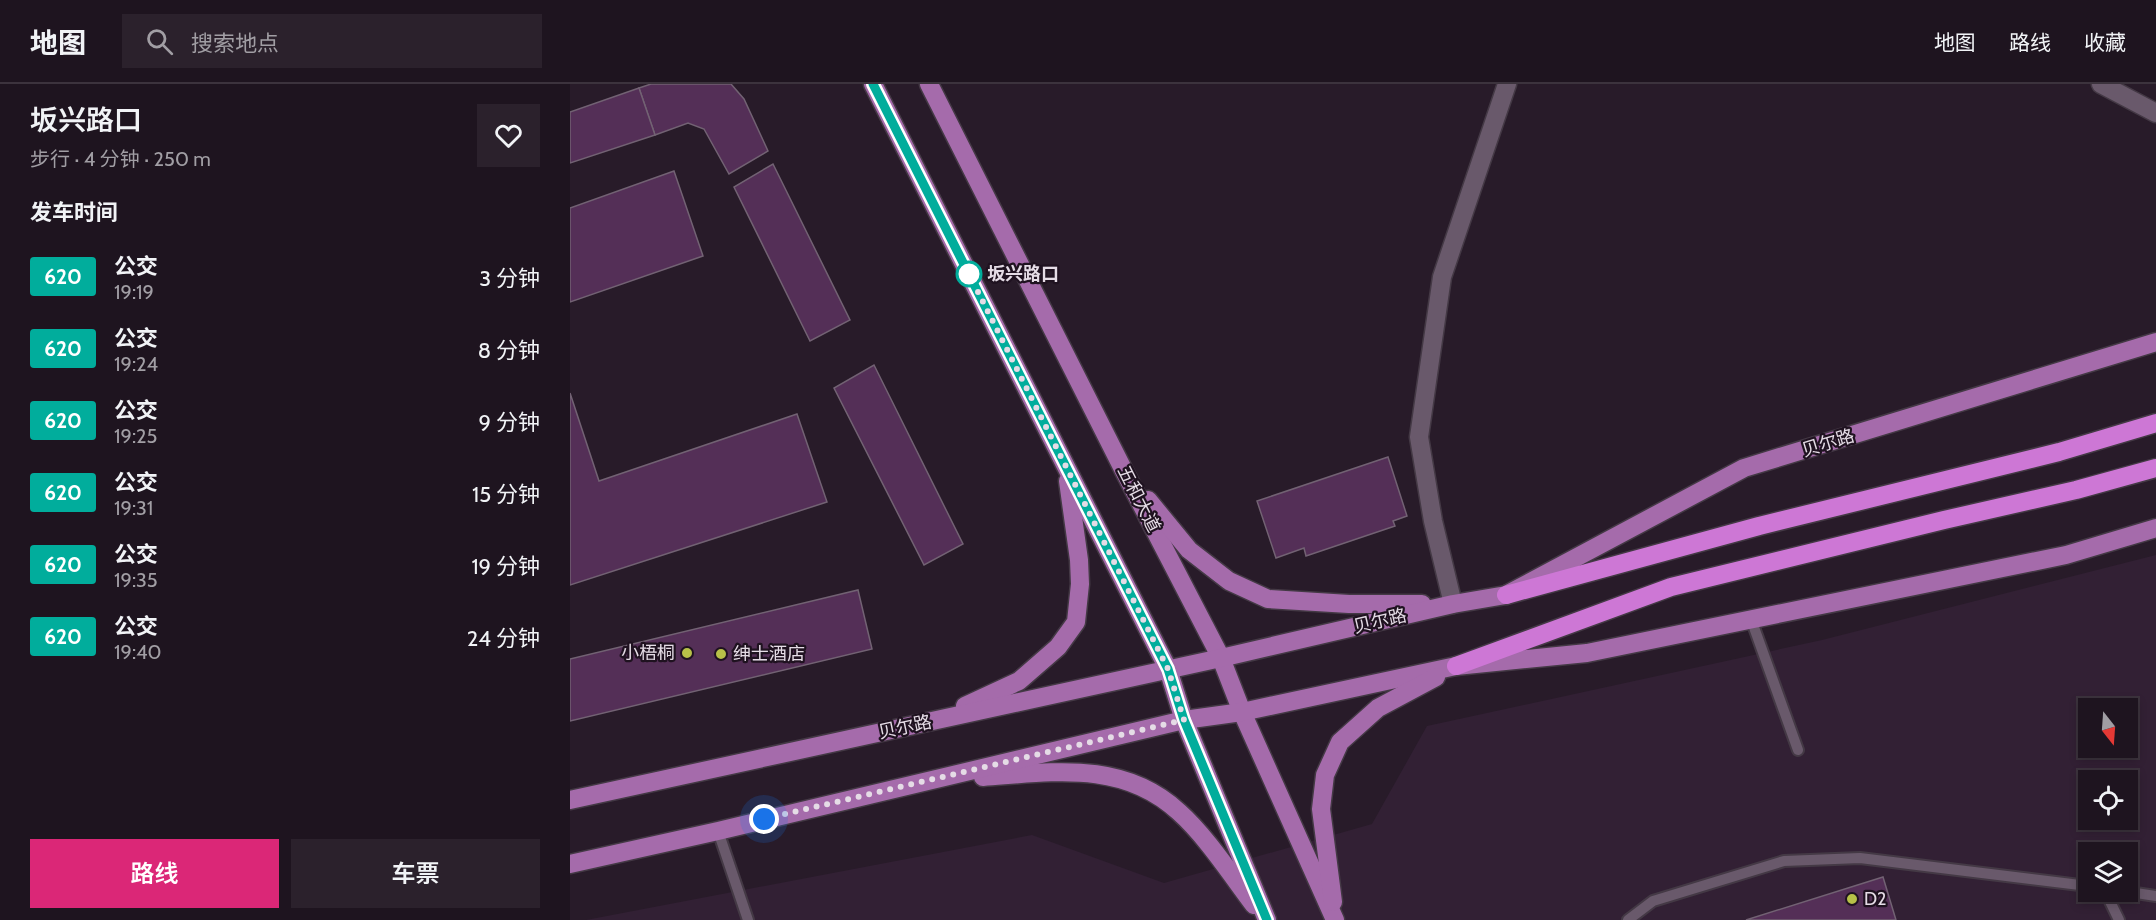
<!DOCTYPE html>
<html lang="zh">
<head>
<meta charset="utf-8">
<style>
  body { margin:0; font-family:Cabin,"Noto Sans SC",sans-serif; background:#2b212c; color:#f1f3f6; height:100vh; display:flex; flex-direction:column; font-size:22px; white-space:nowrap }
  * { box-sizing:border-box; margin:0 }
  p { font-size:20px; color:#a19ea4 }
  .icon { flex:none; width:33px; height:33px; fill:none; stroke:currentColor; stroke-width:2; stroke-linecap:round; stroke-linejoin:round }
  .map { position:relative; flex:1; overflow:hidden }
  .drawer { display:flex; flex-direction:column; background:#1e141f; width:570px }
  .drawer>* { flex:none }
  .badge { padding:0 12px; border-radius:4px; font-size:21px; line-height:39px }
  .needle { width:39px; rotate:163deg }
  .fabs { position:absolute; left:1508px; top:614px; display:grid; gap:12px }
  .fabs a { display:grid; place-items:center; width:60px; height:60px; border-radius:0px; background:#1e141f; box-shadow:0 3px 9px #0003,0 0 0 2px #3c333d; font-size:30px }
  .you { position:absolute; width:30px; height:30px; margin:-15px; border:4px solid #fff; border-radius:50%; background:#1a73e8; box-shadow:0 0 0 9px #1a73e833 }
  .map>.badge { position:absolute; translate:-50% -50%; box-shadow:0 0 0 3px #fff }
  h2 { padding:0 30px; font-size:22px; line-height:54px }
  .round { display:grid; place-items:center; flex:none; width:63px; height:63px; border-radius:0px; background:#2b212c }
  .overview { display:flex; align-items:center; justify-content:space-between; height:102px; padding:0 30px }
  h1 { font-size:28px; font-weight:600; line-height:45px }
  .cta { display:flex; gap:12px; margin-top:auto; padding:12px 30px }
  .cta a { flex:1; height:69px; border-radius:0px; background:#db2777; color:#fff; font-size:24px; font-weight:600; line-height:69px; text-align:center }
  .cta a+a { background:#2b212c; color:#f1f3f6 }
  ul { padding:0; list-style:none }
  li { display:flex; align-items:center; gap:18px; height:72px; padding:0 30px }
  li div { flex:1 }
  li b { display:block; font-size:22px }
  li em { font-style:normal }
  li .badge { min-width:66px; font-weight:700; text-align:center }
  header { display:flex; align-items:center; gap:36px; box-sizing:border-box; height:84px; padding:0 30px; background:#1e141f; border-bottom:2px solid #3c333d }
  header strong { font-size:28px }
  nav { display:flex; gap:33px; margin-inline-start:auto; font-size:21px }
  .search { width:420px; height:54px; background:#2b212c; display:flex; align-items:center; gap:15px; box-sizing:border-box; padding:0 21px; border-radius:0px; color:#a19ea4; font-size:22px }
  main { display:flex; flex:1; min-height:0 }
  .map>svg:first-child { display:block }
</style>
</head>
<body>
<header>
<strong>地图</strong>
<div class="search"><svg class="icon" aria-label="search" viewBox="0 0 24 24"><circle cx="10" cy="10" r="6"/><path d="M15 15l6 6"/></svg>搜索地点</div>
<nav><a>地图</a><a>路线</a><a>收藏</a></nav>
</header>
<main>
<section class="drawer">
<div class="overview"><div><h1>坂兴路口</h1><p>步行 · 4 分钟 · 250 m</p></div><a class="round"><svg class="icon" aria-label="heart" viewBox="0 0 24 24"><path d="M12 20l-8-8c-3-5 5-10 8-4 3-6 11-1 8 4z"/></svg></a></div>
<h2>发车时间</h2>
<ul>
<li><span class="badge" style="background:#01ad9c;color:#fff">620</span><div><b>公交</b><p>19:19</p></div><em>3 分钟</em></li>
<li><span class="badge" style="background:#01ad9c;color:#fff">620</span><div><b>公交</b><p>19:24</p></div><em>8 分钟</em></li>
<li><span class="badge" style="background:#01ad9c;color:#fff">620</span><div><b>公交</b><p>19:25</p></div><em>9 分钟</em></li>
<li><span class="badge" style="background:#01ad9c;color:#fff">620</span><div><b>公交</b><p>19:31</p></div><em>15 分钟</em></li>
<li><span class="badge" style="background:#01ad9c;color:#fff">620</span><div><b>公交</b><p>19:35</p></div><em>19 分钟</em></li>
<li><span class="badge" style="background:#01ad9c;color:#fff">620</span><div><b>公交</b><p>19:40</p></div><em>24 分钟</em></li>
</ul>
<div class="cta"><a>路线</a><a>车票</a></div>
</section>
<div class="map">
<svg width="1586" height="836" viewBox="0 0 1586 836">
  <rect width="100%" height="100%" fill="#281b29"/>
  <path fill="#322034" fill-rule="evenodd" d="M1586 471V836H16L462 751 594 799 802 740 857 642 1252 556ZM1518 624H1557V663H1518ZM1518 696H1557V735H1518ZM1518 768H1557V807H1518Z"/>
  <g fill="#542f57" stroke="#726273" stroke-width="1.5">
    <polygon points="81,0 161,0 174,15 198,67 159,90 134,45 118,39 85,51 69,4"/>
    <polygon points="69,4 85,51 0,79 0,28"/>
    <polygon points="203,80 280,236 240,257 164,103"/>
    <polygon points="104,87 133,172 0,218 0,124"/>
    <polygon points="304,281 393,460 354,481 264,304"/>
    <polygon points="0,309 29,397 227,330 257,418 0,501"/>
    <polygon points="818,373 837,432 823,437 825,442 736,472 734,464 706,474 687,417"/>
    <polygon points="288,506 302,565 0,637 0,575"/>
    <polygon points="1313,793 1326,836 1176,836"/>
  </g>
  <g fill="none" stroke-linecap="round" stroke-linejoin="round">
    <g stroke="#443945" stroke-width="14">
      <g id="lane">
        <polyline points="1181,535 1228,666"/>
        <polyline points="148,747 178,836"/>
        <polyline points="1535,807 1549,836"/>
        <polyline points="1553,807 1586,812"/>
        <polyline points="1058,836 1083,817 1214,777 1290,774 1518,802"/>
      </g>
    </g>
    <g stroke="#443945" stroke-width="21">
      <g id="street">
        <polyline points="1531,0 1586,29"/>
        <polyline points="883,520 863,437 849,353 872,193 937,0"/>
      </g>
    </g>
    <g stroke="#443945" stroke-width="21">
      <g id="primary">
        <polyline points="303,0 598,585 614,636 697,836"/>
        <polyline points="359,0 554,387 651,574 672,628 765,836"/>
        <polyline points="578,416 619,466 659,497 698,515 779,520 852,520"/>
        <polyline points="395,622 449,597 488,563 506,538 510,500 509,476 498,397"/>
        <path d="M413 693C483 688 553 676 609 728 636 752 662 792 684 821"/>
        <polyline points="0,716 651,574 883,520 936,511 1174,384 1586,258"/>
        <polyline points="0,780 148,747 614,636 672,628 886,582 1017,569 1496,471 1586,444"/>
        <polyline points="763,818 751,725 755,691 770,658 808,624 866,593"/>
      </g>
    </g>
    <g stroke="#443945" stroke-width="21">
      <g id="highway">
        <polyline points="936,511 1189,442 1489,368 1586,339"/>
        <polyline points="886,582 1101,503 1374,436 1506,406 1586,384"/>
      </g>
    </g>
    <use href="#lane" stroke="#69596b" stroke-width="10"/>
    <use href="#street" stroke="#69596b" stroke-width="18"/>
    <use href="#primary" stroke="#a56bab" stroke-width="18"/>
    <use href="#highway" stroke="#cd77d5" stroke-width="18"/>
  </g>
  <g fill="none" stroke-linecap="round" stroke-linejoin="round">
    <g stroke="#fff" stroke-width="14">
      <polyline id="line" points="303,0 598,585 614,636 697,836"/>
    </g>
    <use href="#line" stroke="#01ad9c" stroke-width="9"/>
    <polyline stroke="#e5dce6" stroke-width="6" stroke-dasharray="0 10.8" points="194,735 614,636 598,585 399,190"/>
  </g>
  <circle fill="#fff" stroke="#01ad9c" stroke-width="3" cx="399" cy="190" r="12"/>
  <g fill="#b7c148" stroke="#1f1220" stroke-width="2">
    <circle cx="117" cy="569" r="6"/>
    <circle cx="151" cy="570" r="6"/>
    <circle cx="1282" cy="815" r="6"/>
  </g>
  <g text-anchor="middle" stroke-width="4.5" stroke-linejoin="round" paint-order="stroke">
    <g font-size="18" font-weight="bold" fill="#e5dce6" stroke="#1f1220" text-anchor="start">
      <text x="417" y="196">坂兴路口</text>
    </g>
    <g font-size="18" fill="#e5dce6" stroke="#1f1220">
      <text transform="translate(1258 359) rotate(-17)" y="6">贝尔路</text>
      <text transform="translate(569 415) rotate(63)" y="6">五和大道</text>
      <text transform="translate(810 537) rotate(-13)" y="6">贝尔路</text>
      <text transform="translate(335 643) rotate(-12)" y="6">贝尔路</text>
    </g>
    <g font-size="18" fill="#e5dce6" stroke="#1f1220" text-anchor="start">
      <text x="105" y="575" text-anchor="end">小梧桐</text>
      <text x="163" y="576">绅士酒店</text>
      <text x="1294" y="821">D2</text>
    </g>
  </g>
</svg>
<div class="fabs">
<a><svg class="needle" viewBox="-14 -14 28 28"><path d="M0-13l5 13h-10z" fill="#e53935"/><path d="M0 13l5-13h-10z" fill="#a19ea4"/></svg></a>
<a><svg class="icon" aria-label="locate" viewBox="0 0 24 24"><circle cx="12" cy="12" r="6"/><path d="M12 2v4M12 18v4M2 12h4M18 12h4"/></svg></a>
<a><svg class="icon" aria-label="layers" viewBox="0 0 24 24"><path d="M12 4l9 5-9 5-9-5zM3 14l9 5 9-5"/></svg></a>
</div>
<div class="you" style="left:194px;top:735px"></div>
</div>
</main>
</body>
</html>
